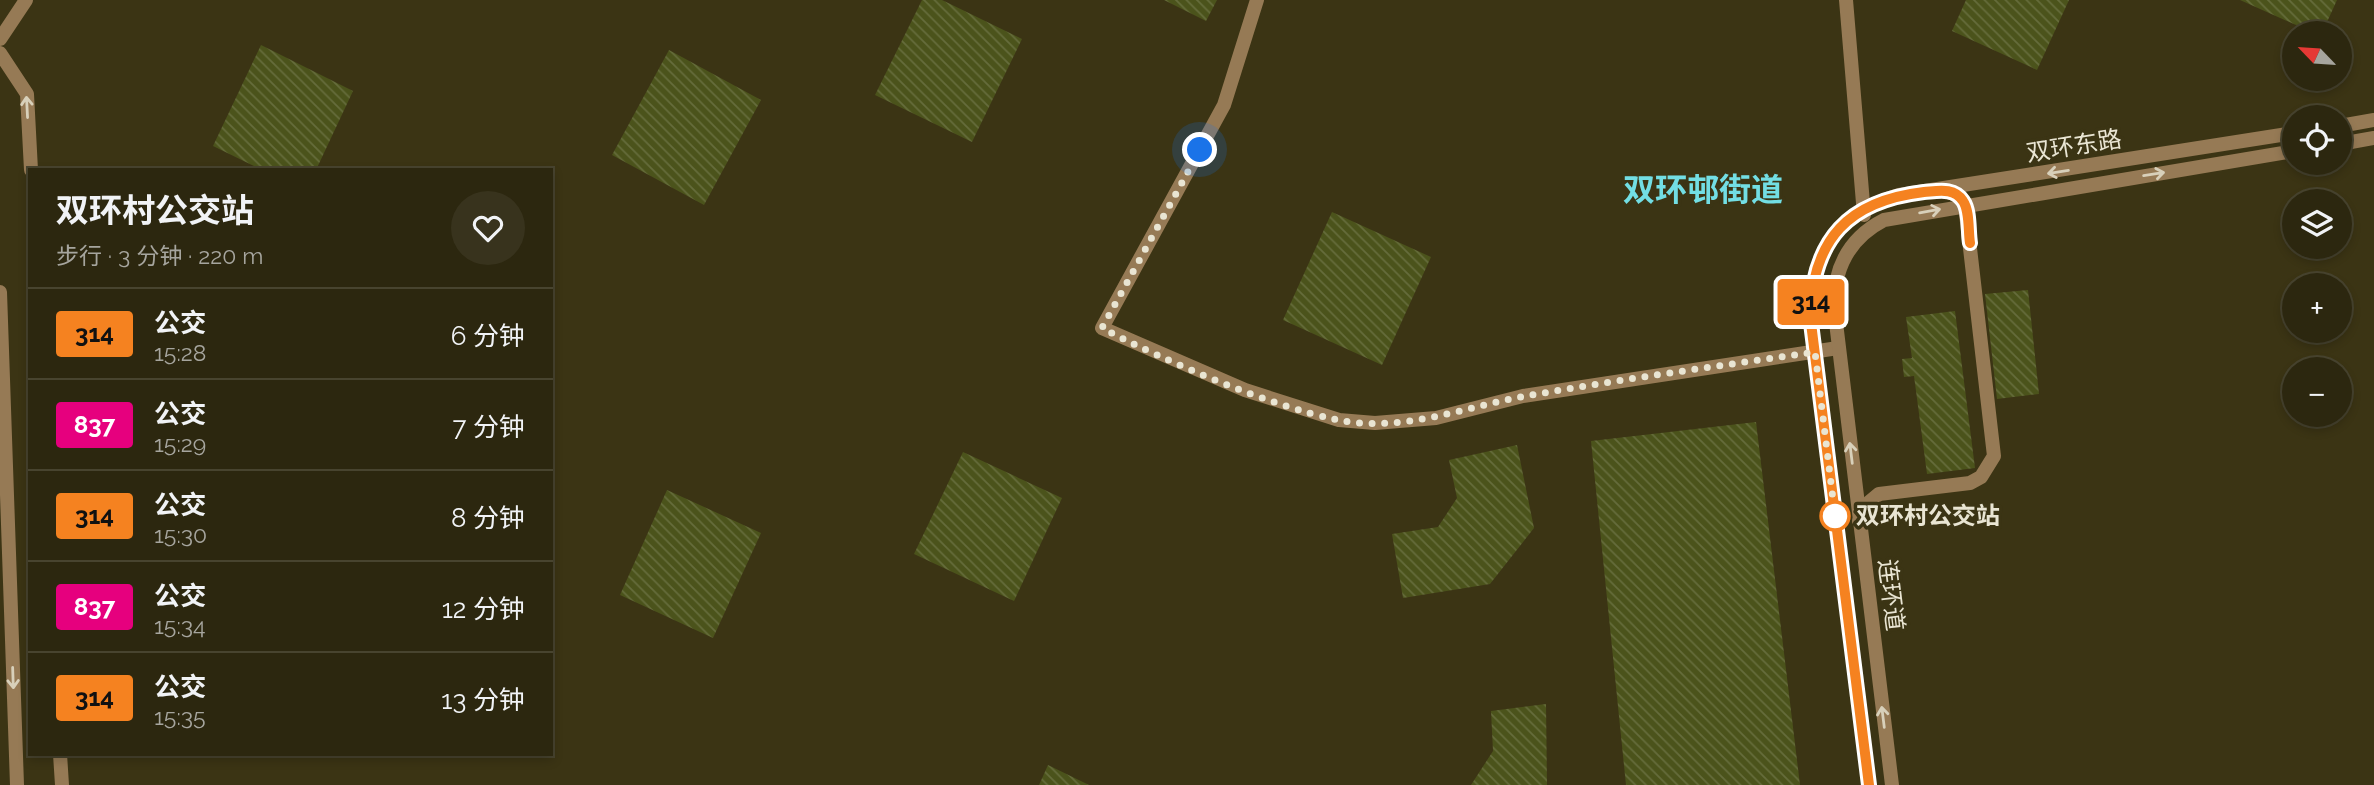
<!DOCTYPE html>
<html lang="zh">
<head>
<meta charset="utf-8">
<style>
  body { margin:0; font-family:Raleway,"Noto Sans SC",sans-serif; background:#38331d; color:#f1f3f6; height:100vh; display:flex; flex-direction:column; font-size:26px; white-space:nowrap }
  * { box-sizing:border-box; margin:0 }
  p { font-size:23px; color:#a6a59e }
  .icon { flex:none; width:38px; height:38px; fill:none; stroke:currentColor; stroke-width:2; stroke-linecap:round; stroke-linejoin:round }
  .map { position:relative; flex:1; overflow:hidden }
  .drawer { position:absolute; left:28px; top:168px; width:525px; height:588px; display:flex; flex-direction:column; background:#2c270f; border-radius:0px; box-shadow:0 4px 10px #0003,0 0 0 2px #48442f }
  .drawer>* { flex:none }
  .badge { padding:0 14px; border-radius:5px; font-size:24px; line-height:46px }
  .needle { width:46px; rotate:295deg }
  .buttons { position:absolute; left:2282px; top:21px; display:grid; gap:14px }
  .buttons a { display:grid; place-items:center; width:70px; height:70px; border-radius:50%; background:#2c270f; box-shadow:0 4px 10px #0003,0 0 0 2px #48442f; font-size:35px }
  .you { position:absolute; width:35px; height:35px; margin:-18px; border:5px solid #fff; border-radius:50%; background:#1a73e8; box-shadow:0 0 0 10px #1a73e833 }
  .map>.badge { position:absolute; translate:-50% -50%; box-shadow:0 0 0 4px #fff }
  .round { display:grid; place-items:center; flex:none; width:74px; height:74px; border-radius:37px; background:#38331d }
  .summary { display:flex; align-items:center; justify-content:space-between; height:119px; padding:0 28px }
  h1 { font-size:33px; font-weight:700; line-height:52px }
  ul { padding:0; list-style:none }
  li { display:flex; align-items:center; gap:21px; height:91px; padding:0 28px; border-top:2px solid #48442f }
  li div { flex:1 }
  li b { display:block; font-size:26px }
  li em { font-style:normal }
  li .badge { min-width:77px; font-weight:700; text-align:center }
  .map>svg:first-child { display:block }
</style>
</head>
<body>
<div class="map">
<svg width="2374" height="785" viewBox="0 0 2374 785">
  <defs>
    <pattern id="building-back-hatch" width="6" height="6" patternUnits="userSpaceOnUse" patternTransform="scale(1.75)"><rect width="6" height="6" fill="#4b531b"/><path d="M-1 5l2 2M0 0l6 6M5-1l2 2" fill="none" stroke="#656c3b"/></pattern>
  </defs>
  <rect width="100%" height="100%" fill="#3b3414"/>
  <g fill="url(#building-back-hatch)">
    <polygon points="922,0 942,0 1022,39 972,142 875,95"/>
    <polygon points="1164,0 1217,0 1206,21"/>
    <polygon points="1966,0 2069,0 2037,70 1952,31"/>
    <polygon points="2240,0 2337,0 2322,33 2314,33"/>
    <polygon points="261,45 353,91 316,170 262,170 213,146"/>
    <polygon points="669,50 761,100 704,205 612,155"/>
    <polygon points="1332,212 1431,257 1382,365 1283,320"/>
    <polygon points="2028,290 2039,394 1997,399 1985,294"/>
    <polygon points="1955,311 1975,468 1927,474 1914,376 1904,377 1902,359 1912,358 1906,317"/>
    <polygon points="1756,422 1800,785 1626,785 1591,441"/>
    <polygon points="1517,445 1534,528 1490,584 1403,598 1392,534 1438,527 1457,498 1449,460"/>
    <polygon points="963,452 1062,498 1014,601 914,554"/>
    <polygon points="667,490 761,533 713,638 620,595"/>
    <polygon points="1546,704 1547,785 1471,785 1493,751 1491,711"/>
    <polygon points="1048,765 1089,785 1039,785"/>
  </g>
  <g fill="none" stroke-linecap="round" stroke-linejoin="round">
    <g stroke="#967a55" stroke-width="14">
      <polyline points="0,39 26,0"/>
      <polyline points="1859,521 1867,504 1879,494 1970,483 1981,477 1994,456 1965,205 1956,195 1943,190"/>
    </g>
    <g stroke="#967a55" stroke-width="14">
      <polyline points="1257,0 1224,105 1102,328 1245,390 1339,420 1375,423 1436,418 1523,396 1838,348"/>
      <polyline points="1846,0 1864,215"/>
      <polyline points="2340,126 2374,120"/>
      <polyline points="2340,144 2374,138"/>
      <path d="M1869 785 1810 315C1812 250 1836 214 1899 195L2294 133"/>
      <path d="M1892 785 1834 306C1834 267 1849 238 1884 220L2294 151"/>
    </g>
    <g stroke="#967a55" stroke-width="14">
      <polyline points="0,53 27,94 31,170"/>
      <polyline points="0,292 17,785"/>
      <polyline points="60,754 62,785"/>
    </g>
  </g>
  <defs><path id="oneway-shaft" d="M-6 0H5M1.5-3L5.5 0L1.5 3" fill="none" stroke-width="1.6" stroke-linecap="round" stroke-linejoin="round" transform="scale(1.75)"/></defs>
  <g stroke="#d8d0ba">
    <use href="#oneway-shaft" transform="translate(27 107) rotate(-93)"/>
    <use href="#oneway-shaft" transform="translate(2058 172) rotate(171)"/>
    <use href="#oneway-shaft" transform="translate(2154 174) rotate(-9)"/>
    <use href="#oneway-shaft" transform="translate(1930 211) rotate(-10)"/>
    <use href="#oneway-shaft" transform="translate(1851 453) rotate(-97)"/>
    <use href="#oneway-shaft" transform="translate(13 678) rotate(88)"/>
    <use href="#oneway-shaft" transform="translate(1883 717) rotate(-97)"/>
  </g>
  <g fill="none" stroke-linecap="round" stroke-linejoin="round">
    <g stroke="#fff" stroke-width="16">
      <path id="line" d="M1869 785 1810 315C1813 239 1848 201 1924 192 1938 191 1954 187 1963 201 1970 211 1968 231 1970 243"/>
    </g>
    <use href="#line" stroke="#f58220" stroke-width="10"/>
    <path stroke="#e9e5d3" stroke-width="7" stroke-dasharray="0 12.6" d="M1200 150 1102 328C1165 361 1269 406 1338 420 1403 433 1464 407 1526 396 1622 379 1719 366 1815 352L1835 516"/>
  </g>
  <circle fill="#fff" stroke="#f58220" stroke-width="3.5" cx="1835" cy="516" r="14"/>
  <g text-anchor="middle" stroke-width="7" stroke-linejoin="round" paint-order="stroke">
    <g font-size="24" fill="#e9e5d3" stroke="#3b3414">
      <text transform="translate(2074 146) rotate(-9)" y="8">双环东路</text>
      <text transform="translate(1891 595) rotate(83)" y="8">连环道</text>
    </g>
    <g font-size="24" font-weight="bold" fill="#e9e5d3" stroke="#3b3414" text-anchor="start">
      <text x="1856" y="524">双环村公交站</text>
    </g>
    <g font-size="32" font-weight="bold" fill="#72dee4" stroke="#3b3414">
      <text x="1703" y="201">双环邨街道</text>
    </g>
  </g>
</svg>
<div class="buttons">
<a><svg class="needle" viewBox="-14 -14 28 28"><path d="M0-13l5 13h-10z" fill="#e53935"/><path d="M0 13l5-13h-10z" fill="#a6a59e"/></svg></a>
<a><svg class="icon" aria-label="locate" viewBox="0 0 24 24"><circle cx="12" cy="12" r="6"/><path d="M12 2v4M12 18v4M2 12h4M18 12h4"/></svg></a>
<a><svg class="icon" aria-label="layers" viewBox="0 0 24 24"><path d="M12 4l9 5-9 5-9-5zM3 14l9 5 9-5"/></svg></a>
<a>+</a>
<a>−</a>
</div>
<div class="you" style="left:1200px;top:150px"></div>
<b class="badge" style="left:1811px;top:302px;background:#f58220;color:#111">314</b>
<section class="drawer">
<div class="summary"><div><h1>双环村公交站</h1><p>步行 · 3 分钟 · 220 m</p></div><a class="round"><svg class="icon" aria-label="heart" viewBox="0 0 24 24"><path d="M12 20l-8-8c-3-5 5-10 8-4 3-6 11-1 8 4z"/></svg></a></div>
<ul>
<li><span class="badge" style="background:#f58220;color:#111">314</span><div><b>公交</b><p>15:28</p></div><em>6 分钟</em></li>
<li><span class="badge" style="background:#e6007e;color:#fff">837</span><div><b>公交</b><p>15:29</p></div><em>7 分钟</em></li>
<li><span class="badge" style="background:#f58220;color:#111">314</span><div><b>公交</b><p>15:30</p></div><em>8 分钟</em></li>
<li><span class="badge" style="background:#e6007e;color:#fff">837</span><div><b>公交</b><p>15:34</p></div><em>12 分钟</em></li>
<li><span class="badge" style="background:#f58220;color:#111">314</span><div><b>公交</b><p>15:35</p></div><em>13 分钟</em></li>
</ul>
</section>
</div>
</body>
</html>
